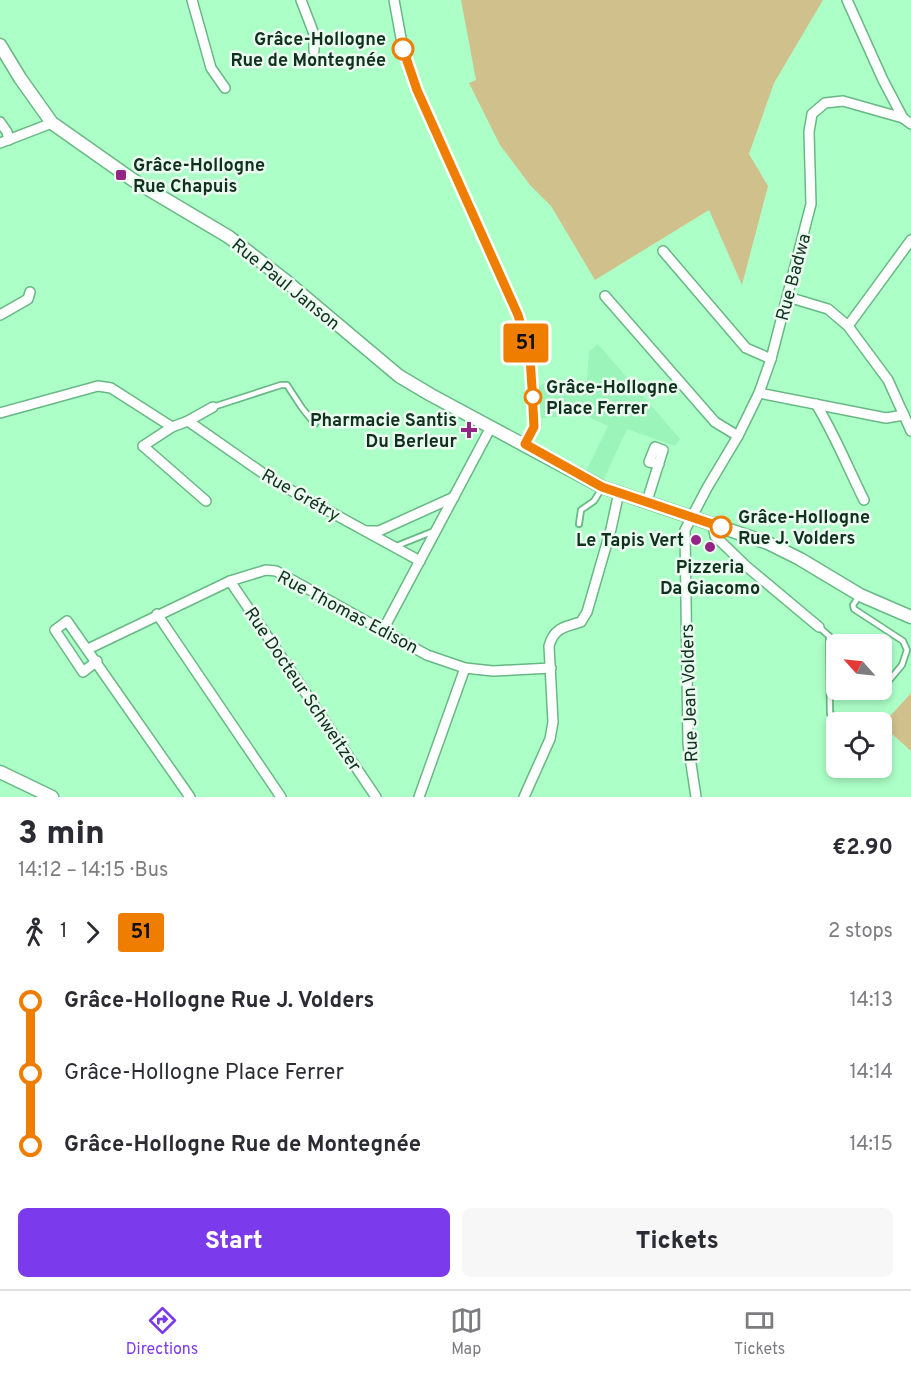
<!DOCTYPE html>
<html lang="en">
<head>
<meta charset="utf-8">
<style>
  body { margin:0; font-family:Overpass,sans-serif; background:#f7f7f7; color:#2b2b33; height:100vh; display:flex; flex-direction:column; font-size:22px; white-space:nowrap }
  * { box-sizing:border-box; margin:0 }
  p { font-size:20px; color:#7c7c81 }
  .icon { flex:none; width:33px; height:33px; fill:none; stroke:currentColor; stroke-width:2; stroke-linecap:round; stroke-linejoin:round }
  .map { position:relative; height:797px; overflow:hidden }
  .details { display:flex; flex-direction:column; background:#fff; flex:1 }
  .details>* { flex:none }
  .badge { padding:0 12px; border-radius:4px; font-size:21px; line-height:39px }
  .needle { width:39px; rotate:297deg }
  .fabs { position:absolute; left:826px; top:634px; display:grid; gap:12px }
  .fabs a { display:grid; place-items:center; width:66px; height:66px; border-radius:9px; background:#fff; box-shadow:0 3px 9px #0003; font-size:30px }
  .map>.badge { position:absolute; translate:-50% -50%; box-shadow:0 0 0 3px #fff }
  .legs { display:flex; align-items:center; gap:9px; height:66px; padding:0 18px; font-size:20px }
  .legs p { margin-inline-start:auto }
  .headline { display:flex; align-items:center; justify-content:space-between; height:102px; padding:0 18px }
  h1 { font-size:33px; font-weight:800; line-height:45px }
  .primary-button { display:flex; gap:12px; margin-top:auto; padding:12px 18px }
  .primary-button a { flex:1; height:69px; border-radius:9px; background:#7c3aed; color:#fff; font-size:24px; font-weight:800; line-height:69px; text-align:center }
  .primary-button a+a { background:#f7f7f7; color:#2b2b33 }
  ul { padding:0 18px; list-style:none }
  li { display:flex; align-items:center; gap:21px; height:72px; font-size:22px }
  li i { display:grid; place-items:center; width:9px; height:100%; margin:0 8px; background:currentColor }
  li i::after { content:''; width:15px; height:15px; margin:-8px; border:4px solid; border-radius:50%; background:#fff }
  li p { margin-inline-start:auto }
  li:first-child i { background:linear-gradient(#0000 50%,currentColor 0) }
  li:last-child i { background:linear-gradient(currentColor 50%,#0000 0) }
  .dock { display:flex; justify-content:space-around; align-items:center; height:84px; border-top:2px solid #e1e1e2; background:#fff; font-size:16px; color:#7c7c81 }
  .dock a { display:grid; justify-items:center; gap:3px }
  .dock .selected { color:#7c3aed }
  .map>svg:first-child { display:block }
</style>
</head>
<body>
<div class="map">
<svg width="911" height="797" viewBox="0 0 911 797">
  <rect width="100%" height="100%" fill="#adffc8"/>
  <polygon fill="#9bf5ba" points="598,344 680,439 675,446 627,429 603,481 586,471 608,426 584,415 541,418 539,416 538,387 544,383 587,381 589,351"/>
  <g fill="#d0c18c">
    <polygon points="461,0 823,0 774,83 749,154 768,186 742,285 709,210 595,280 551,206 530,185 500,145 469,83 476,80"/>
    <polygon points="911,693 911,751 882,725"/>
  </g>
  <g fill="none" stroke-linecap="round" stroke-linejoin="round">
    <g stroke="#68b885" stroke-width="8">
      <g id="service">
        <polyline points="213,407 281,385 287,385 302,408 315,424"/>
        <polyline points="579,524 581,510 594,501 602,488"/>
        <polyline points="394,547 434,531"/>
        <polyline points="860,595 853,605 854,609 903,641 907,650 902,665 882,689"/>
        <polyline points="819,627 829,636 837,647"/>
        <polyline points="829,636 830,714 839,718"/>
        <polyline points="869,690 880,690"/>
      </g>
    </g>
    <g stroke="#68b885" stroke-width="12">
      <g id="minor">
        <polyline points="192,0 211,68 225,88"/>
        <polyline points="301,0 314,34 314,51"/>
        <polyline points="394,0 403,49 417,90 518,315 530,357 532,388 534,427 525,444"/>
        <polyline points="847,0 883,80 903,118"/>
        <polyline points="0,122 7,132 9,140"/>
        <polyline points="0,143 52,123"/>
        <polyline points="663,251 746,348 771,359"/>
        <polyline points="605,296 715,422 738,436"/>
        <polyline points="788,297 828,309 848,326 888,380 911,431"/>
        <polyline points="0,315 28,299 30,292"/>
        <polyline points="848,326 911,240"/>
        <polyline points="759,393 886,418 904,415"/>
        <path d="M816 404C835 435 848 468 864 500"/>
        <polyline points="0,413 98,386 111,388 172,427"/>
        <polyline points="188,421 274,481 420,561"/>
        <polyline points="206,501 143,446 172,427 188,421 213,407"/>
        <polyline points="647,501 663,450 655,447 649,462 659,464"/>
        <polyline points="713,525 715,536 746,566 819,627"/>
        <polyline points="366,531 379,531 454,497"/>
        <polyline points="230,581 376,797"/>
        <polyline points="157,614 281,797"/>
        <polyline points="383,630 491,427"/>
        <polyline points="88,649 230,581 266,570 276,571 427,655 465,668 493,671 551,668"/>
        <polyline points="97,661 83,672 55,630 67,621 190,797"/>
        <polyline points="419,797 465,668"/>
        <path d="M524 797 550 739 553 722 549 646C554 628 564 627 581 622L587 612 611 529 619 492"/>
        <polyline points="696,797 688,744 685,530 707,488 738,436 759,393 771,359 811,204 809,132 812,114 825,103 843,101 903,118 911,124"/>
      </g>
    </g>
    <g stroke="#68b885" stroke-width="15">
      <g id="tertiary">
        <polyline points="0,45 20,78 52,123 133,180 229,237 286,281 399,376 431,395 602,487 768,543 800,559 860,595 911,617"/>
        <polyline points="0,772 52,797"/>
      </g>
    </g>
    <use href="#service" stroke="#fff" stroke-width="4.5"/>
    <use href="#minor" stroke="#fff" stroke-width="9"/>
    <use href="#tertiary" stroke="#fff" stroke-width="12"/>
  </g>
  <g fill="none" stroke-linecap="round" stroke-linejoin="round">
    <g stroke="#fff" stroke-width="14">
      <polyline id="line-1" points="403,49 417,90 518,315 530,357 532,388 534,427 525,444 602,487 721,527"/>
    </g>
    <use href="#line-1" stroke="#ef7d00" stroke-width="9"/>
  </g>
  <g fill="#fff" stroke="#ef7d00" stroke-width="3">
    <circle cx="403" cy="49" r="10"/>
    <circle cx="533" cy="397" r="8"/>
    <circle cx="721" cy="527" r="10"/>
  </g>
  <g fill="#942585" stroke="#ebfbf0" stroke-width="2">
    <rect x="115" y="169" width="12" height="12" rx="3"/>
    <path d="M466 421h6v6h6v6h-6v6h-6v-6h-6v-6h6z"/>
    <circle cx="696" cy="540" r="6"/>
    <circle cx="710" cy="547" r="6"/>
  </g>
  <g text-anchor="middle" stroke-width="5" stroke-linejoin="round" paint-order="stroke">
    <g font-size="18" font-weight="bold" fill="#0f311d" stroke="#ebfbf0" text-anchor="start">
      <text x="386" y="45" text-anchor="end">Grâce-Hollogne<tspan x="386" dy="21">Rue de Montegnée</tspan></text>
      <text x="546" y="393">Grâce-Hollogne<tspan x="546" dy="21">Place Ferrer</tspan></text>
      <text x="738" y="523">Grâce-Hollogne<tspan x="738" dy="21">Rue J. Volders</tspan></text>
    </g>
    <g font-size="18" font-weight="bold" fill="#0f311d" stroke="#ebfbf0" text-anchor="end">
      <text x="133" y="171" text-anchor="start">Grâce-Hollogne<tspan x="133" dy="21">Rue Chapuis</tspan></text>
      <text x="457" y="426">Pharmacie Santis<tspan x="457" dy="21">Du Berleur</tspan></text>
      <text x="684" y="546">Le Tapis Vert</text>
      <text x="710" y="573" text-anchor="middle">Pizzeria<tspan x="710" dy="21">Da Giacomo</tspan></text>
    </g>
    <g font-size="18" fill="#0f311d" stroke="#ebfbf0">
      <text transform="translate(793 277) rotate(-75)" y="6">Rue Badwa</text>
      <text transform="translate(286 284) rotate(39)" y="6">Rue Paul Janson</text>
      <text transform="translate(301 495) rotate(30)" y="6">Rue Grétry</text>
      <text transform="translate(348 612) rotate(28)" y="6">Rue Thomas Edison</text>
      <text transform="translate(303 689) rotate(56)" y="6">Rue Docteur Schweitzer</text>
      <text transform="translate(689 693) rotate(-92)" y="6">Rue Jean Volders</text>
    </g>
  </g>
</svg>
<div class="fabs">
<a><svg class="needle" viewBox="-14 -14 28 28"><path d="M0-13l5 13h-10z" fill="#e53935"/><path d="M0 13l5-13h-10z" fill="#7c7c81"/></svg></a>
<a><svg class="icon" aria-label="locate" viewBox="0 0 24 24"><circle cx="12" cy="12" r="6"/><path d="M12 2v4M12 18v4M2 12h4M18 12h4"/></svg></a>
</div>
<b class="badge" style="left:526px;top:343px;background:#ef7d00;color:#111">51</b>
</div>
<section class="details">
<div class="headline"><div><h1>3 min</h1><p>14:12 – 14:15 · Bus</p></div><b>€2.90</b></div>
<div class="legs"><svg class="icon" aria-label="walk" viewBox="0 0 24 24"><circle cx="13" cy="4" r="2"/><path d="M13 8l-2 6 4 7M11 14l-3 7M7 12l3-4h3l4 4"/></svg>1<svg class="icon" aria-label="forward" viewBox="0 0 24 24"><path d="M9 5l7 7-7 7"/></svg><b class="badge" style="background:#ef7d00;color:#111">51</b><p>2 stops</p></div>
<ul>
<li><i style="color:#ef7d00"></i><b>Grâce-Hollogne Rue J. Volders</b><p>14:13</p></li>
<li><i style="color:#ef7d00"></i><span>Grâce-Hollogne Place Ferrer</span><p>14:14</p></li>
<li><i style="color:#ef7d00"></i><b>Grâce-Hollogne Rue de Montegnée</b><p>14:15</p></li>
</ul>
<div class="primary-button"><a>Start</a><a>Tickets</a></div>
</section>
<nav class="dock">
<a class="selected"><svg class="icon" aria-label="directions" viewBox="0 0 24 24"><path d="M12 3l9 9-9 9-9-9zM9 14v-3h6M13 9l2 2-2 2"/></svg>Directions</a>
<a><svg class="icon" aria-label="map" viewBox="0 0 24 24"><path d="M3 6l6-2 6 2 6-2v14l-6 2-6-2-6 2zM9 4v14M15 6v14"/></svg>Map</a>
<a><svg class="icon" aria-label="tickets" viewBox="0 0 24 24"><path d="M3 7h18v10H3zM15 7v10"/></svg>Tickets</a>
</nav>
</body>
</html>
